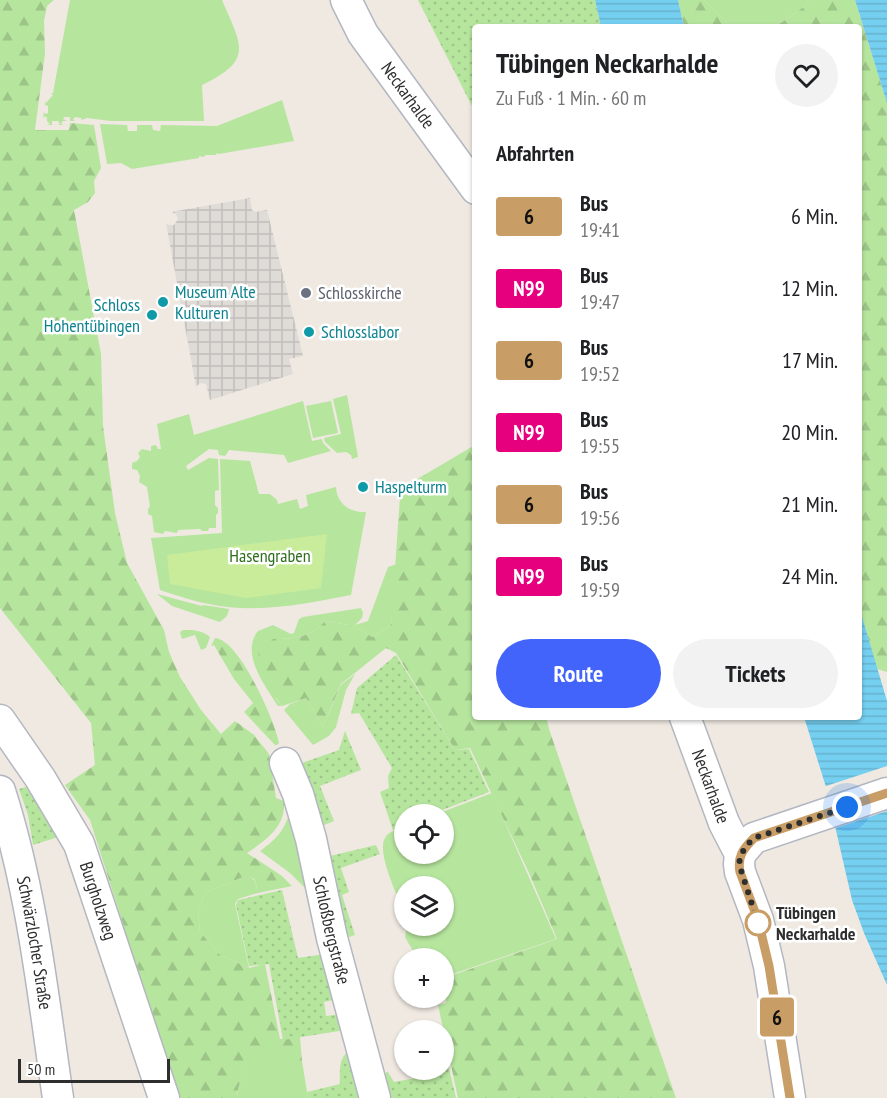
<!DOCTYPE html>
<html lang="de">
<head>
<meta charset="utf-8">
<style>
  body { margin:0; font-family:"PT Sans Narrow",sans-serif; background:#f2f2f2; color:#202124; height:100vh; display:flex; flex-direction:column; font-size:22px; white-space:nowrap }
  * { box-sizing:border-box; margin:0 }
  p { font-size:20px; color:#757577 }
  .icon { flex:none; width:33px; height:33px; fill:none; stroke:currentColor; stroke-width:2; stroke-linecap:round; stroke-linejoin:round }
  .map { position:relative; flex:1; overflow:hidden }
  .drawer { position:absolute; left:472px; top:24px; width:390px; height:696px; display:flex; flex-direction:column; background:#fff; border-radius:6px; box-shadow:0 2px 4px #0004 }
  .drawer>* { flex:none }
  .badge { padding:0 12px; border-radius:4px; font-size:21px; line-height:39px }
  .controls { position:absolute; left:394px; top:804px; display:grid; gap:12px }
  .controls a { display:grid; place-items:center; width:60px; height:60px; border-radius:50%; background:#fff; box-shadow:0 2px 4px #0004; font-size:30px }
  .scale { position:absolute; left:18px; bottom:15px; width:152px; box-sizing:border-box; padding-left:6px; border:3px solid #2e2e2e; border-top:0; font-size:16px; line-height:21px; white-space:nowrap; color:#2e2e2e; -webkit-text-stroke:4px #fff; paint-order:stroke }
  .you { position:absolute; width:30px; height:30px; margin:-15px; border:4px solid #fff; border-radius:50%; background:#1a73e8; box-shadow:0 0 0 9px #1a73e833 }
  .map>.badge { position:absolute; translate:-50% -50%; box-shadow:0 0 0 3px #fff }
  h2 { padding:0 24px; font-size:22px; line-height:54px }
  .round { display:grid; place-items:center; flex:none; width:63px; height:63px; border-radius:32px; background:#f2f2f2 }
  .overview { display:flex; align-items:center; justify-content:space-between; height:102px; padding:0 24px }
  h1 { font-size:28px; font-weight:700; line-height:45px }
  .action { display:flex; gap:12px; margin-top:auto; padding:12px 24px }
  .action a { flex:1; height:69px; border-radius:36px; background:#4264fb; color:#fff; font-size:24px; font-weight:700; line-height:69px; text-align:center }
  .action a+a { background:#f2f2f2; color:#202124 }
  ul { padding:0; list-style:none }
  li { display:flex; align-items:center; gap:18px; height:72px; padding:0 24px }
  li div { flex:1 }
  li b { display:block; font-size:22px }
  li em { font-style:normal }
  li .badge { min-width:66px; font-weight:700; text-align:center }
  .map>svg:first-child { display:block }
</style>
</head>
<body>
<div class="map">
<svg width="887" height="1098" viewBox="0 0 887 1098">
  <defs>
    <pattern id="forest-firs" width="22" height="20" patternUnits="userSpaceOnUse" patternTransform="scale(1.5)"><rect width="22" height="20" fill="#b6e59e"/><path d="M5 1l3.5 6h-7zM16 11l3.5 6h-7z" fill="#9dc588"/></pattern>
    <pattern id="garden-dots" width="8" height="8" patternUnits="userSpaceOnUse" patternTransform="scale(1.5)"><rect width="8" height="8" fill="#b6e59e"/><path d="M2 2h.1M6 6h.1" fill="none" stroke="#9dc588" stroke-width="1.8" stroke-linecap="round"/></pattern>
    <pattern id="plaza-grid" width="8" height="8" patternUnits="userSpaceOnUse" patternTransform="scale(1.5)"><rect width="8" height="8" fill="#dfdcd8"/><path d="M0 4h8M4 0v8" fill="none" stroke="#c0bdba"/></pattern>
    <pattern id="water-rules" width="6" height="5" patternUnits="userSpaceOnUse" patternTransform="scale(1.5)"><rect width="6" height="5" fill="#75cff0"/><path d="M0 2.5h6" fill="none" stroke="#66b2ce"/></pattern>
  </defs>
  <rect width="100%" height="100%" fill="#efe9e1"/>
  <g fill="#b6e59e">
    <path d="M70 0H222C241 45 255 60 202 85L204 121H111L87 118 82 120 81 118 75 117 73 120 75 121H70V117H64L63 119 67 121H63L61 123 63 125H58L60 124 58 121H52V125H47L50 124 47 121V118L45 116 43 118 44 112 45 114 48 113V106L45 105V101L46 103 53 95 51 93H53Z"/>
    <polygon points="704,0 809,0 805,6 775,27 732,27"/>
    <polygon points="282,100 294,141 219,154 217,153 216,155 205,155 204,157 199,156 199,158 132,169 121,163 107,164 100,124 127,125 128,131 137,131 137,125 152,125 153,130 160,131 161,125 217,126"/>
    <polygon points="347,395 358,457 352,459 351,455 346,452 337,453 325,442 324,438 341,434 333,399"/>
    <polygon points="303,401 312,441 322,439 323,443 331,451 288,463 284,455 229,450 225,456 219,455 218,450 209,449 186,466 188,470 209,458 218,459 219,490 215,491 215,505 218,508 218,513 216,515 216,528 209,528 208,531 202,531 200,529 178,530 177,533 165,531 163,534 154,532 152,516 148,514 148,509 150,506 147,487 139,482 140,476 137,470 132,469 132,463 137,461 140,457 138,453 142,449 151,451 151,446 156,445 158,449 161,449 157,424 189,414 194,435"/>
    <polygon points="331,401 338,433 313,438 306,406"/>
    <path d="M220 459 250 461 259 494H270L277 500 278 504 297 499 300 509 308 506 306 495 336 487C337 504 350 513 366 512L351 595C305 604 256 614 209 604 192 601 176 595 160 590L151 538 222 533Z"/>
    <path d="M397 564 391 625 372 637 354 626 325 621C310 638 293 639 273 639L276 699 282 706H278C265 685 240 654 258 631L273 625 291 634 294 633 299 619 303 617 361 608 363 613 362 618 355 625 368 621 388 567Z"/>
    <polygon points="157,594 202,606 203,605 229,609 227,616 220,622 172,606"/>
    <path d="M183 630C193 630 202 630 210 637L206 648 201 650 195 635 182 639 180 632Z"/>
    <polygon points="355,674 346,690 336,727 329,736 313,745 284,710 290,704 306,698 323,727 341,685"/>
    <path d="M492 793 556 939 444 977V958H417L405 937 407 926H444V886H405V915C399 899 376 853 385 838 389 831 398 829 405 827V854H444V814H437Z"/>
    <path d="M291 809 308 891 290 873 260 851C278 838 284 831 291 809Z"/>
    <polygon points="243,877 250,877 255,881 258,893 238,899 235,904 249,968 220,955 200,932 198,911 205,893"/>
    <path d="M274 1042 293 1061H302L308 1098H237C237 1075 258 1057 274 1042Z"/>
  </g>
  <g fill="url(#forest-firs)">
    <path d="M0 0H54L47 6 44 21 45 53 35 130H69L70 123 94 125 101 168 94 181 95 193 88 202 74 210 101 354 103 426 115 513 127 563 164 630 169 652 180 677 201 710 221 734 235 721 254 735 269 754 276 798 284 801C286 827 266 840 247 853L282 876 292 886 258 893 255 880 250 877H243L205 893 198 911 200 932 220 955 249 968 265 964 280 1039 300 1037 302 1061H283L277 1056 274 1043C258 1058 237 1075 237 1098H178L90 820 65 785 95 765 91 723 0 608Z"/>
    <polygon points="678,0 704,0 732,27 684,27"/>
    <polygon points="809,0 855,0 887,103 887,672 877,669 860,610 860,27 775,27 805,6"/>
    <path d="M475 445 476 717H546L550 732 676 1098H458L438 1005 446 1003 444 978 557 939 529 873 470 748 455 750 396 653 386 648 341 684 323 727 306 698 282 706C269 690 262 671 258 651L273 639C293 639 310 638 325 621L354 626 372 637 391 625 400 497 397 491Z"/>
    <path d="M215 638C239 639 275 721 279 743L277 745H275L244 712 253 703 234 679 214 645 211 646Z"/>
  </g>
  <g fill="url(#garden-dots)">
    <polygon points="418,0 595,0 601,27 476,27 475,112"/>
    <polygon points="396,655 455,750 469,749 489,792 432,814 405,814 405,825 393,830 380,792 389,788 388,776 392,768 359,713 351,714 357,688"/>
    <polygon points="345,731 361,770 320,786 334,821 322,826 299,764 339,750"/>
    <polygon points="26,787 58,837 33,845 28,815 19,789"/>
    <polygon points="376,845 380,854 341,868 349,892 342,895 355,935 340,940 335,924 335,876 330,856"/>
    <polygon points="282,890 298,958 325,954 338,999 324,1002 326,1016 342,1014 345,1030 283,1040 269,964 249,966 236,905 238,900"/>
    <polygon points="444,1047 456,1098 386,1098 380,1074 388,1072 394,1082 422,1077 421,1070 444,1070"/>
    <path d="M351 1050 363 1098H308L307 1092 340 1084C340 1071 338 1056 351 1050Z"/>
  </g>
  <polygon fill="#c9ec9a" points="327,534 321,588 246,598 170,584 167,555"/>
  <polygon fill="url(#plaza-grid)" points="250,198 252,210 255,212 267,210 303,356 289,359 293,374 210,400 206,384 200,383 196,387 166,223 169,225 174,225 178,219 176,214 171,212"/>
  <g fill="url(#water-rules)">
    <polygon points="595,0 678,0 684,27 601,27"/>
    <polygon points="855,0 887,0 887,103"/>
    <polygon points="860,610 887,701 887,985 864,933 852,900 826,787 804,717 860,717"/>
  </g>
  <polygon fill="#efe9e1" points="887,766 887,811 833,829 823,787"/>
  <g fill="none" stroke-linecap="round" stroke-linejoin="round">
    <g stroke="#b4b7c1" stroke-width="33">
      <g id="minor">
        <path id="s1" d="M346 0 363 34 476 189"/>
        <path id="s2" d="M685 717 724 823 740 854 739 864 740 872 758 920 769 966 790 1098"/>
        <path id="s3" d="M0 720 40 778 79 844 164 1098"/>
        <path id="s4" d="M285 763 298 794 311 839 332 938 375 1098"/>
        <path id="s5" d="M0 791C32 891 43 995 58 1098"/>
        <polyline points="740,854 754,838 887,793"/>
      </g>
    </g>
    <use href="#minor" stroke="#fff" stroke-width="30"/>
  </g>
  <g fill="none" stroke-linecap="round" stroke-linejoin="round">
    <g stroke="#fff" stroke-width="14">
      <path id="line" d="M790 1098 769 966 758 920 740 872C737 857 743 849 754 838L887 793"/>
    </g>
    <use href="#line" stroke="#c99d66" stroke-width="9"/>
    <path stroke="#2e2e2e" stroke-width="6" stroke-dasharray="0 10.8" d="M758 923 739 864C741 852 745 847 754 838L847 807"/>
  </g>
  <circle fill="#6b7280" stroke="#fff" stroke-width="2" cx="306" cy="293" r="6"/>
  <g fill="#0f9aa8" stroke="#fff" stroke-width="2">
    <circle cx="163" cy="302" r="6"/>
    <circle cx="152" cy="315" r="6"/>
    <circle cx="309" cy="332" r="6"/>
    <circle cx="363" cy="487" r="6"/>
  </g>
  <circle fill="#fff" stroke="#c99d66" stroke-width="3" cx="758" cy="923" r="12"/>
  <g text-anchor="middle" stroke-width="5" stroke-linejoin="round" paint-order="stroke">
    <g font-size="18" fill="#2e2e2e" stroke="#fff">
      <text dy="6" stroke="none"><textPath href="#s1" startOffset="114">Neckarhalde</textPath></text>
      <text dy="6" stroke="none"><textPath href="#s2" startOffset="74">Neckarhalde</textPath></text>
      <text dy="6" stroke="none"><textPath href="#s3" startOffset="207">Burgholzweg</textPath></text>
      <text dy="6" stroke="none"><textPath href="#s4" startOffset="174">Schloßbergstraße</textPath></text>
      <text dy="6" stroke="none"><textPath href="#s5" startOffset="156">Schwärzlocher Straße</textPath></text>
    </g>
    <g font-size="18" fill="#0d838f" stroke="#fff" text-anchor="start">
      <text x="175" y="298">Museum Alte<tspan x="175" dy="21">Kulturen</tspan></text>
      <text x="140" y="311" text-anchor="end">Schloss<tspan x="140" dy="21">Hohentübingen</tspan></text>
      <text x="321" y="338">Schlosslabor</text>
      <text x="375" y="493">Haspelturm</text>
    </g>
    <g font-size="18" fill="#5b616d" stroke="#fff" text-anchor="start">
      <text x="318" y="299">Schlosskirche</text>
    </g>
    <g font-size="18" fill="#2c6e1b" stroke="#fff">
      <text x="270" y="562">Hasengraben</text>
    </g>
    <g font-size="18" font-weight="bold" fill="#2e2e2e" stroke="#fff" text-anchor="start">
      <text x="776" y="919">Tübingen<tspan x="776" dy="21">Neckarhalde</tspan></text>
    </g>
  </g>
</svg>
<div class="controls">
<a><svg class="icon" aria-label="locate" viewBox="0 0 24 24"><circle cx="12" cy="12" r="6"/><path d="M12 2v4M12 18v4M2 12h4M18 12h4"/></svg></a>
<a><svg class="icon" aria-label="layers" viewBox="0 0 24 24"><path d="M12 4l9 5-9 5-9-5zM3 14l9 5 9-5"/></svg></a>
<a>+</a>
<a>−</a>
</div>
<div class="scale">50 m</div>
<div class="you" style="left:847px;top:807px"></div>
<b class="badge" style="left:777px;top:1017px;background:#c99d66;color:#111">6</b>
<section class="drawer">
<div class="overview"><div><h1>Tübingen Neckarhalde</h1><p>Zu Fuß · 1 Min. · 60 m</p></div><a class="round"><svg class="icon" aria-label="heart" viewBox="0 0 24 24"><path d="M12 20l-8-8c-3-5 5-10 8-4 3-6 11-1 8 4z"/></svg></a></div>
<h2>Abfahrten</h2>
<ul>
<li><span class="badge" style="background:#c99d66;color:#111">6</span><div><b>Bus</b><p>19:41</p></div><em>6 Min.</em></li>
<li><span class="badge" style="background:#e6007e;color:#fff">N99</span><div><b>Bus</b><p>19:47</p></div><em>12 Min.</em></li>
<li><span class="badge" style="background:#c99d66;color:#111">6</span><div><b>Bus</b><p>19:52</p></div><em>17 Min.</em></li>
<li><span class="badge" style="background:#e6007e;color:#fff">N99</span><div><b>Bus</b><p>19:55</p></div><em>20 Min.</em></li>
<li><span class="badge" style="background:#c99d66;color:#111">6</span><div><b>Bus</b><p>19:56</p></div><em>21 Min.</em></li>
<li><span class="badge" style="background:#e6007e;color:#fff">N99</span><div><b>Bus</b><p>19:59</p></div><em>24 Min.</em></li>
</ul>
<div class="action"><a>Route</a><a>Tickets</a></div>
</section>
</div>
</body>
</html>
